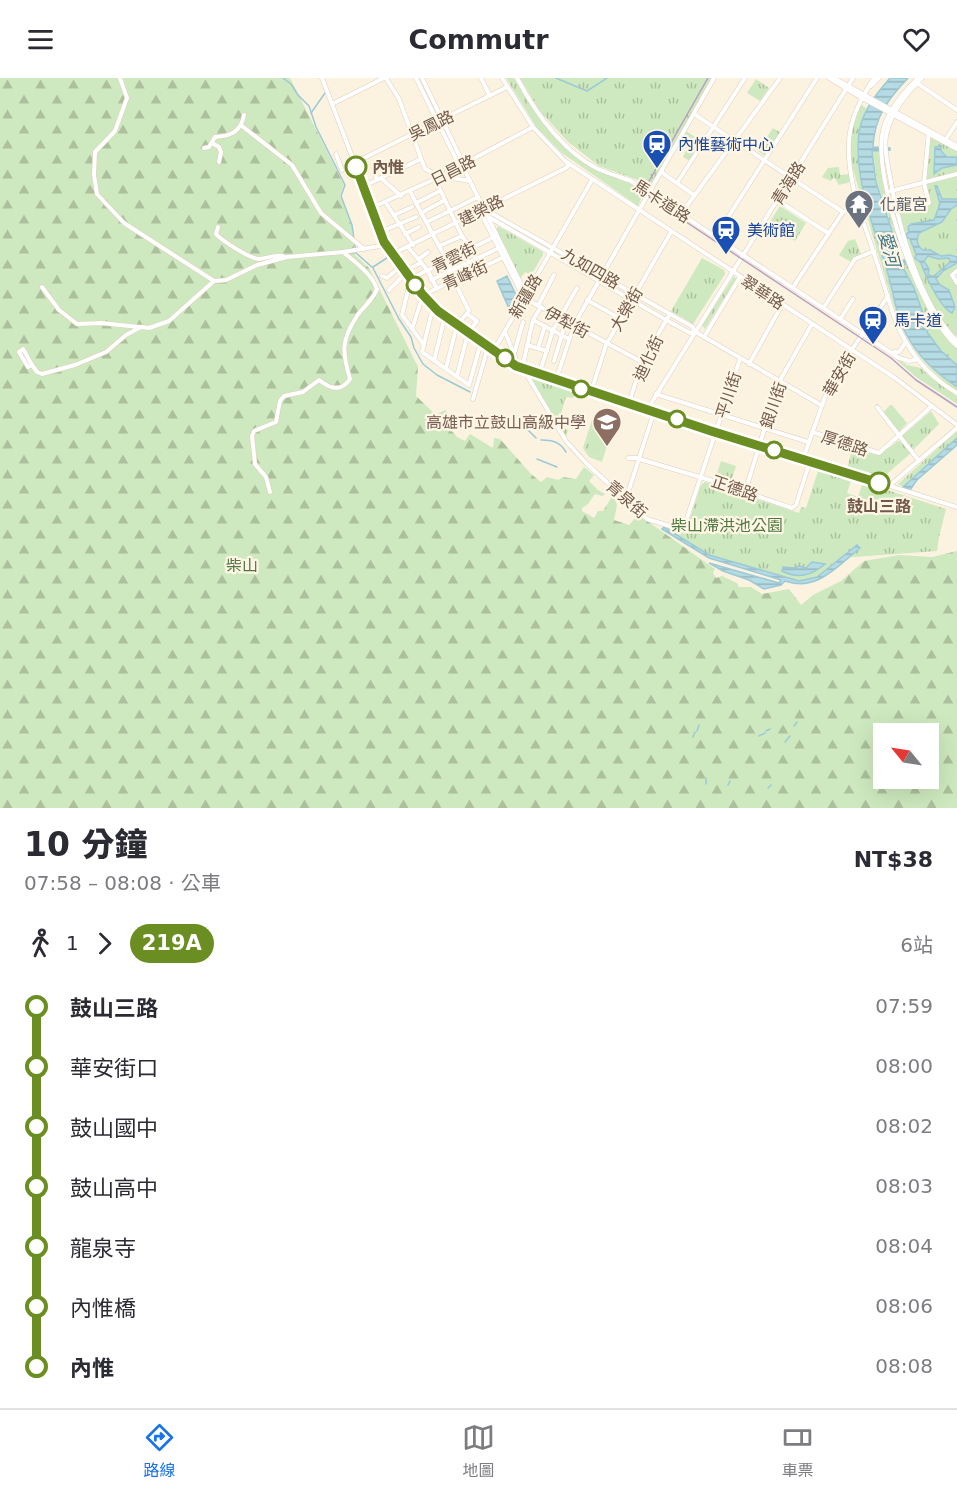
<!DOCTYPE html>
<html lang="zh-TW">
<head>
<meta charset="utf-8">
<style>
  body { margin:0; font-family:"DejaVu Sans","Noto Sans TC",sans-serif; background:#f7f7f7; color:#2b2b33; height:100vh; display:flex; flex-direction:column; font-size:22px; white-space:nowrap }
  * { box-sizing:border-box; margin:0 }
  p { font-size:20px; color:#7c7c81 }
  .icon { flex:none; width:33px; height:33px; fill:none; stroke:currentColor; stroke-width:2; stroke-linecap:round; stroke-linejoin:round }
  .map { position:relative; height:730px; overflow:hidden }
  .side { display:flex; flex-direction:column; background:#fff; flex:1 }
  .side>* { flex:none }
  .badge { padding:0 12px; border-radius:20px; font-size:21px; line-height:39px }
  .needle { width:39px; rotate:300deg }
  .tools { position:absolute; left:873px; top:645px; display:grid; gap:12px }
  .tools a { display:grid; place-items:center; width:66px; height:66px; border-radius:0px; background:#fff; box-shadow:0 6px 24px #0002; font-size:30px }
  .map>.badge { position:absolute; translate:-50% -50%; box-shadow:0 0 0 3px #fff }
  .legs { display:flex; align-items:center; gap:9px; height:66px; padding:0 24px; font-size:20px }
  .legs p { margin-inline-start:auto }
  .overview { display:flex; align-items:center; justify-content:space-between; height:102px; padding:0 24px }
  h1 { font-size:33px; font-weight:800; line-height:45px }
  ul { padding:0 24px; list-style:none }
  li { display:flex; align-items:center; gap:21px; height:60px; font-size:22px }
  li i { display:grid; place-items:center; width:9px; height:100%; margin:0 8px; background:currentColor }
  li i::after { content:''; width:15px; height:15px; margin:-8px; border:4px solid; border-radius:50%; background:#fff }
  li p { margin-inline-start:auto }
  li:first-child i { background:linear-gradient(#0000 50%,currentColor 0) }
  li:last-child i { background:linear-gradient(currentColor 50%,#0000 0) }
  header { display:flex; justify-content:space-between; align-items:center; height:78px; padding:0 24px; background:#fff; font-size:27px; font-weight:800 }
  .dock { display:flex; justify-content:space-around; align-items:center; height:84px; border-top:2px solid #e1e1e2; background:#fff; font-size:16px; color:#7c7c81 }
  .dock a { display:grid; justify-items:center; gap:3px }
  .dock .on { color:#1a73e8 }
  .map>svg:first-child { display:block }
</style>
</head>
<body>
<header><svg class="icon" aria-label="menu" viewBox="0 0 24 24"><path d="M4 6h16M4 12h16M4 18h16"/></svg>Commutr<svg class="icon" aria-label="heart" viewBox="0 0 24 24"><path d="M12 20l-8-8c-3-5 5-10 8-4 3-6 11-1 8 4z"/></svg></header>
<div class="map">
<svg width="957" height="730" viewBox="0 0 957 730">
  <defs>
    <pattern id="grass-tufts" width="24" height="20" patternUnits="userSpaceOnUse" patternTransform="scale(1.5)"><rect width="24" height="20" fill="#cee9bf"/><path d="M3 7l-1-3M5 7V3M7 7l1-3M15 17l-1-3M17 17v-4M19 17l1-3" fill="none" stroke="#acc09d"/></pattern>
    <pattern id="forest-firs" width="22" height="20" patternUnits="userSpaceOnUse" patternTransform="scale(1.5)"><rect width="22" height="20" fill="#cee9bf"/><path d="M5 1l3.5 6h-7zM16 11l3.5 6h-7z" fill="#acc09d"/></pattern>
    <pattern id="water-rules" width="6" height="5" patternUnits="userSpaceOnUse" patternTransform="scale(1.5)"><rect width="6" height="5" fill="#b5dbe5"/><path d="M0 2.5h6" fill="none" stroke="#98b5bc"/></pattern>
  </defs>
  <rect width="100%" height="100%" fill="#fcf2e0"/>
  <g fill="url(#grass-tufts)">
    <polygon points="506,0 514,0 539,39 555,58 596,91 631,103 644,113 638,128 562,75 537,50"/>
    <polygon points="520,0 713,0 651,107 599,88 567,63 539,32"/>
    <polygon points="756,1 769,10 760,23 747,15"/>
    <path d="M861 27 866 30C861 47 856 65 858 84 860 119 875 153 885 187 892 211 895 239 908 261 920 282 938 296 957 309V313C927 291 912 273 897 239L851 85V58L856 37Z"/>
    <polygon points="773,50 781,55 765,78 758,73"/>
    <polygon points="686,53 703,64 690,83 683,79 687,71 679,66"/>
    <path d="M930 59 957 72V193L953 195 957 205V257L955 259C924 225 911 177 897 134L930 125 926 105 928 60Z"/>
    <polygon points="873,73 881,73 899,158 895,159 877,104"/>
    <polygon points="839,89 840,97 850,96 851,104 839,107 834,99 831,103 822,99 828,90"/>
    <polygon points="780,128 806,145 795,163 768,147"/>
    <polygon points="498,148 543,174 543,177 531,197 525,194 520,201 496,152"/>
    <polygon points="855,161 861,176 851,184 839,177 848,163"/>
    <polygon points="702,180 724,192 725,196 693,246 671,233"/>
    <path d="M909 185 934 242 957 269V287L941 273 927 254 929 247C921 235 919 221 913 208 909 200 905 195 902 187Z"/>
    <polygon points="734,198 736,201 705,251 702,247"/>
    <polygon points="890,276 907,287 921,290 930,299 957,318 957,326 916,299"/>
    <polygon points="530,298 579,313 577,322 579,316 576,314 573,320 566,319 558,345 561,350 568,352 566,359 560,351 530,299"/>
    <polygon points="890,327 892,327 907,345 900,353 898,354 883,335"/>
    <polygon points="931,333 939,346 913,372 903,360 903,357"/>
    <polygon points="601,343 608,346 609,351 600,377 595,379 588,375 585,369 595,344"/>
    <polygon points="957,353 957,360 903,409 898,406"/>
    <polygon points="898,363 900,363 911,375 881,401 847,391 852,371 879,377"/>
    <polygon points="721,383 736,388 730,407 715,402"/>
    <polygon points="819,390 852,400 847,415 858,419 863,404 946,431 939,459 937,473 840,480 815,500 805,503 795,502 709,477 667,450 685,455 701,407 705,404 799,435 801,429 806,430"/>
  </g>
  <path fill="url(#forest-firs)" fill-rule="evenodd" d="M0 0H290L344 107 340 117 352 148 355 177 369 190 418 289 416 318 436 337 445 332 449 336 445 345 457 359 465 363 470 356 493 370 494 360 500 361 531 396 541 404 547 399 558 402 563 399 576 401 584 389 594 397 589 403 598 412 605 416 602 418 595 416 588 426 582 430V433L594 440 598 433H603L611 420 614 418 617 427 614 442 629 447 636 439 640 438 715 491 713 495 716 500 722 498 737 505 739 509H751L762 516 789 511 801 527 813 517 841 503 864 483 899 477 932 479 957 473V730H0ZM884 656H928V700H884Z"/>
  <path fill="#cee9bf" fill-rule="evenodd" d="M597 340 604 341 613 347 602 384 589 379 583 370 592 342ZM601 343 608 346 609 351 600 377 595 379 588 375 585 369 595 344Z"/>
  <g fill="url(#water-rules)" stroke="#9bcad6" stroke-width="1.5" fill-rule="evenodd">
    <path d="M890 0H908C889 20 874 39 873 69L890 70V72L872 73 876 104 894 159H899L900 162 895 164 901 182H905L906 186 902 187C905 195 909 200 913 208 919 221 921 235 929 247L927 254 941 273 957 287V309C938 296 920 281 909 261 897 242 894 218 888 196 875 151 853 102 859 54 863 32 876 16 890 0Z"/>
    <polygon points="941,68 941,73 947,79 957,79 957,87 942,90 934,96 935,69"/>
    <path d="M935 108H937L942 121H957V127L951 131 942 144 919 155C916 162 917 168 923 172H930L941 178 950 177 957 179V185L943 193 936 201 940 207 949 212 955 229 952 235C941 231 925 197 921 185L915 180 916 176 910 161 907 159 906 156 909 155 908 149 911 146 934 142 940 126ZM928 178 938 181 949 180 950 184 934 198H931L928 196 929 191 924 183Z"/>
    <polygon points="507,198 517,219 510,233 497,203"/>
    <polygon points="957,360 957,367 917,402 910,412 903,409"/>
    <path d="M664 449 709 477 799 503 817 499 857 467 860 470C836 489 817 514 785 503L781 507 764 511 749 502 723 493 709 485 779 505 781 502 709 480 662 451Z"/>
    <path d="M812 484 825 486C811 498 798 501 782 493L783 489 794 490 799 488 806 490Z"/>
  </g>
  <g fill="none" stroke-linecap="round" stroke-linejoin="round">
    <g stroke="#9bcad6" stroke-width="1.5">
      <polyline points="283,0 291,6 298,17 309,28 316,49 345,107 341,118 352,147 356,175 373,190 399,241 411,259 414,270 423,286 437,297 470,314"/>
      <polyline points="556,0 587,13 607,0"/>
      <polyline points="311,35 325,15"/>
      <polyline points="373,189 390,178"/>
      <polyline points="516,347 527,351 536,360"/>
      <path d="M541 362C553 362 560 364 566 374"/>
      <polyline points="537,381 557,389"/>
      <polyline points="614,414 620,419"/>
      <polyline points="794,648 797,644"/>
      <polyline points="697,653 699,647"/>
      <polyline points="766,653 770,651"/>
      <polyline points="759,658 765,655"/>
      <polyline points="693,659 695,654"/>
      <polyline points="785,664 790,658"/>
      <polyline points="706,706 706,700"/>
      <polyline points="728,707 730,703"/>
      <polyline points="768,710 771,707"/>
    </g>
    <g stroke="#e0cebc" stroke-width="5">
      <g id="minor">
        <polyline points="120,0 127,20 115,53 95,74 94,97 97,116 124,145 214,203"/>
        <polyline points="322,0 386,167 433,229 510,284 523,291 583,311 957,429"/>
        <polyline points="386,0 399,21 425,91 440,98 470,103"/>
        <polyline points="416,0 458,85 461,87"/>
        <polyline points="422,0 462,83 462,87 526,216"/>
        <polyline points="481,0 490,18"/>
        <polyline points="502,0 533,49 565,83 895,300 957,347"/>
        <path d="M517 0C535 34 561 71 596 90 607 95 620 99 631 103L899 280 909 283 918 281"/>
        <polyline points="829,0 862,20 957,71"/>
        <polyline points="834,0 957,68"/>
        <path d="M874 0C862 19 850 40 849 63 846 106 867 151 879 191 887 215 893 242 906 264 918 285 936 303 957 315"/>
        <path d="M918 0C902 16 885 35 882 58 875 106 920 236 957 268"/>
        <path d="M922 0C906 16 890 35 886 58 884 70 887 82 889 94 898 146 919 226 957 263"/>
        <polyline points="917,5 957,32"/>
        <polyline points="871,8 879,0"/>
        <polyline points="332,26 384,0"/>
        <polyline points="694,36 843,134"/>
        <polyline points="242,48 292,87 321,135 364,171"/>
        <polyline points="944,64 957,44"/>
        <polyline points="212,65 219,69 221,74 219,84"/>
        <path d="M204 70 209 69 215 59C232 58 241 53 244 37"/>
        <polyline points="336,76 342,92"/>
        <polyline points="354,85 507,9"/>
        <polyline points="661,94 694,117"/>
        <polyline points="381,100 401,118"/>
        <polyline points="435,101 462,158 439,168"/>
        <polyline points="377,102 374,90 397,86"/>
        <polyline points="677,105 745,0"/>
        <polyline points="364,108 421,81"/>
        <polyline points="410,113 416,125 440,113"/>
        <polyline points="891,113 957,96"/>
        <polyline points="777,122 828,155"/>
        <polyline points="386,125 413,167"/>
        <polyline points="416,125 447,183 450,194 469,233 457,247 446,290"/>
        <polyline points="371,130 435,101 533,49"/>
        <polyline points="484,131 693,249 694,253 821,327"/>
        <polyline points="896,133 929,125 924,105 929,53"/>
        <polyline points="484,134 484,141 524,220"/>
        <polyline points="421,135 445,122"/>
        <polyline points="681,136 780,0"/>
        <polyline points="394,137 412,129"/>
        <polyline points="487,138 668,243 690,255 694,254"/>
        <polyline points="427,144 478,119"/>
        <path d="M218 149 216 156C222 163 251 181 259 181 268 180 274 177 283 178"/>
        <polyline points="380,154 416,139"/>
        <polyline points="405,156 419,149"/>
        <polyline points="462,158 471,171 480,191"/>
        <polyline points="716,158 817,0"/>
        <polyline points="408,169 428,193 437,211"/>
        <polyline points="343,174 386,167"/>
        <polyline points="392,176 566,90 569,86"/>
        <polyline points="419,181 428,174"/>
        <polyline points="412,189 421,185"/>
        <polyline points="957,193 952,197 957,205"/>
        <polyline points="382,198 387,200 401,188"/>
        <polyline points="410,201 496,158"/>
        <polyline points="431,202 499,170"/>
        <polyline points="414,206 408,212 402,237 424,267"/>
        <polyline points="42,209 59,232 77,246 101,245 139,249"/>
        <polyline points="793,209 843,134 860,130"/>
        <polyline points="389,212 406,195"/>
        <polyline points="423,217 504,179"/>
        <polyline points="524,220 642,284"/>
        <polyline points="587,222 621,241"/>
        <polyline points="538,228 554,197"/>
        <polyline points="433,229 422,274 469,307 481,264"/>
        <polyline points="824,229 855,181 874,173"/>
        <polyline points="841,240 853,221"/>
        <polyline points="533,242 569,261"/>
        <polyline points="412,251 423,217"/>
        <polyline points="505,254 519,289"/>
        <polyline points="704,259 740,199"/>
        <polyline points="527,267 547,273"/>
        <polyline points="538,270 545,248"/>
        <polyline points="494,272 592,102"/>
        <polyline points="894,274 899,274 906,264"/>
        <polyline points="514,276 523,244"/>
        <polyline points="434,283 445,238"/>
        <polyline points="554,283 566,243"/>
        <polyline points="749,286 782,227"/>
        <path d="M32 287 28 289 19 274 23 271 32 287 37 294 42 296 75 287 106 274 126 257 141 249 149 250 169 243 214 203 226 202 257 187 287 179 343 174C355 184 372 196 377 211 373 222 363 229 357 238 341 262 342 274 350 301 341 315 329 310 319 302L303 314 284 318 280 323 276 344 254 353 252 358 255 386 266 399 270 414"/>
        <polyline points="522,291 533,242 541,229"/>
        <polyline points="524,292 566,363 586,385 647,441 683,452 740,281"/>
        <polyline points="539,297 553,252 577,210"/>
        <polyline points="457,298 468,255 477,243 467,236"/>
        <polyline points="556,302 574,247 714,0"/>
        <polyline points="591,314 606,267 671,154"/>
        <polyline points="656,316 808,364"/>
        <polyline points="473,321 488,269"/>
        <polyline points="629,325 642,284 670,236"/>
        <polyline points="877,329 919,383"/>
        <polyline points="647,332 853,0"/>
        <polyline points="812,354 879,375 932,328"/>
        <polyline points="628,380 636,380 713,403 792,430 796,427 810,383"/>
        <polyline points="803,381 825,319 849,276 888,218"/>
        <polyline points="889,408 957,350"/>
        <polyline points="745,414 779,304 812,246"/>
        <polyline points="625,424 654,334"/>
      </g>
    </g>
    <use href="#minor" stroke="#fff" stroke-width="4"/>
    <polyline stroke="#b5a0c4" stroke-width="1.5" points="708,0 648,105 647,113 650,120 891,280 916,302 957,329"/>
  </g>
  <g fill="none" stroke-linecap="round" stroke-linejoin="round">
    <g stroke="#fff" stroke-width="14">
      <polyline id="line-1" points="356,89 384,164 422,216 438,233 516,288 711,353 879,405"/>
    </g>
    <use href="#line-1" stroke="#6b8e23" stroke-width="9"/>
  </g>
  <defs>
    <g id="station-pin" transform="scale(1.5)"><path d="M0 17L-7.5 6A9.5 9.5 0 1 1 7.5 6Z" fill="#1a4fb4" stroke="#fff6e6"/><path d="M-3-6H3Q5-6 5-4V2Q5 4 3 4L4.5 6H3L1.5 4h-3L-3 6H-4.5L-3 4Q-5 4-5 2V-4Q-5-6-3-6ZM-3.5-4v3h7v-3ZM-3.5 1v1.5H-2V1ZM2 1v1.5H3.5V1Z" fill="#fff"/></g>
    <g id="temple-pin" transform="scale(1.5)"><path d="M0 17L-7.5 6A9.5 9.5 0 1 1 7.5 6Z" fill="#6b7280" stroke="#fff6e6"/><path d="M0-6L5-2H3V0L6.5 2.5H4V6H1.5V3h-3V6H-4V2.5H-6.5L-3 0V-2H-5Z" fill="#fff"/></g>
    <g id="school-pin" transform="scale(1.5)"><path d="M0 17L-7.5 6A9.5 9.5 0 1 1 7.5 6Z" fill="#8d6e63" stroke="#fff6e6"/><path d="M0-5L7-2L0 1L-7-2ZM-4 1L0 2.5L4 1V4Q0 6-4 4Z" fill="#fff"/></g>
  </defs>
  <g fill-rule="evenodd">
    <use href="#station-pin" x="657" y="66"/>
    <use href="#temple-pin" x="859" y="126"/>
    <use href="#station-pin" x="726" y="152"/>
    <use href="#station-pin" x="873" y="242"/>
    <use href="#school-pin" x="607" y="344"/>
  </g>
  <g fill="#fff" stroke="#6b8e23" stroke-width="3">
    <circle cx="356" cy="89" r="10"/>
    <circle cx="415" cy="207" r="8"/>
    <circle cx="505" cy="280" r="8"/>
    <circle cx="581" cy="311" r="8"/>
    <circle cx="677" cy="341" r="8"/>
    <circle cx="774" cy="372" r="8"/>
    <circle cx="879" cy="405" r="10"/>
  </g>
  <g text-anchor="middle" stroke-width="4.5" stroke-linejoin="round" paint-order="stroke">
    <g font-size="16" fill="#725948" stroke="#fff6e6">
      <text transform="translate(431 47) rotate(-26)" y="6">吳鳳路</text>
      <text transform="translate(453 92) rotate(-27)" y="6">日昌路</text>
      <text transform="translate(788 105) rotate(-58)" y="6">青海路</text>
      <text transform="translate(662 123) rotate(33)" y="6">馬卡道路</text>
      <text transform="translate(481 132) rotate(-27)" y="6">建榮路</text>
      <text transform="translate(454 179) rotate(-27)" y="6">青雲街</text>
      <text transform="translate(591 190) rotate(30)" y="6">九如四路</text>
      <text transform="translate(465 197) rotate(-25)" y="6">青峰街</text>
      <text transform="translate(763 214) rotate(33)" y="6">翠華路</text>
      <text transform="translate(525 218) rotate(-60)" y="6">新疆路</text>
      <text transform="translate(626 231) rotate(-60)" y="6">大榮街</text>
      <text transform="translate(567 244) rotate(28)" y="6">伊犁街</text>
      <text transform="translate(648 280) rotate(-65)" y="6">迪化街</text>
      <text transform="translate(839 296) rotate(-60)" y="6">華安街</text>
      <text transform="translate(728 317) rotate(-72)" y="6">平川街</text>
      <text transform="translate(773 327) rotate(-71)" y="6">銀川街</text>
      <text transform="translate(845 365) rotate(18)" y="6">厚德路</text>
      <text transform="translate(735 410) rotate(19)" y="6">正德路</text>
      <text transform="translate(627 421) rotate(41)" y="6">青泉街</text>
    </g>
    <g font-size="16" fill="#164399" stroke="#fff6e6" text-anchor="start">
      <text x="678" y="72">內惟藝術中心</text>
      <text x="747" y="158">美術館</text>
      <text x="894" y="248">馬卡道</text>
    </g>
    <g font-size="16" font-weight="bold" fill="#725948" stroke="#fff6e6" text-anchor="start">
      <text x="372" y="95">內惟</text>
      <text x="879" y="434" text-anchor="middle">鼓山三路</text>
    </g>
    <g font-size="16" fill="#5b616d" stroke="#fff6e6" text-anchor="start">
      <text x="880" y="132">化龍宮</text>
    </g>
    <g font-size="16" fill="#785e54" stroke="#fff6e6" text-anchor="end">
      <text x="586" y="350">高雄市立鼓山高級中學</text>
    </g>
    <g font-size="16" fill="#4e7840" stroke="#fff6e6">
      <text x="727" y="453">柴山滯洪池公園</text>
      <text x="242" y="493">柴山</text>
    </g>
    <g font-size="18" font-style="italic" fill="#417785" stroke="#fff6e6">
      <text transform="translate(889 171) rotate(75)" y="6">愛河</text>
    </g>
  </g>
</svg>
<div class="tools">
<a><svg class="needle" viewBox="-14 -14 28 28"><path d="M0-13l5 13h-10z" fill="#e53935"/><path d="M0 13l5-13h-10z" fill="#7c7c81"/></svg></a>
</div>
</div>
<section class="side">
<div class="overview"><div><h1>10 分鐘</h1><p>07:58 – 08:08 · 公車</p></div><b>NT$38</b></div>
<div class="legs"><svg class="icon" aria-label="walk" viewBox="0 0 24 24"><circle cx="13" cy="4" r="2"/><path d="M13 8l-2 6 4 7M11 14l-3 7M7 12l3-4h3l4 4"/></svg>1<svg class="icon" aria-label="forward" viewBox="0 0 24 24"><path d="M9 5l7 7-7 7"/></svg><b class="badge" style="background:#6b8e23;color:#fff">219A</b><p>6站</p></div>
<ul>
<li><i style="color:#6b8e23"></i><b>鼓山三路</b><p>07:59</p></li>
<li><i style="color:#6b8e23"></i><span>華安街口</span><p>08:00</p></li>
<li><i style="color:#6b8e23"></i><span>鼓山國中</span><p>08:02</p></li>
<li><i style="color:#6b8e23"></i><span>鼓山高中</span><p>08:03</p></li>
<li><i style="color:#6b8e23"></i><span>龍泉寺</span><p>08:04</p></li>
<li><i style="color:#6b8e23"></i><span>內惟橋</span><p>08:06</p></li>
<li><i style="color:#6b8e23"></i><b>內惟</b><p>08:08</p></li>
</ul>
</section>
<nav class="dock">
<a class="on"><svg class="icon" aria-label="directions" viewBox="0 0 24 24"><path d="M12 3l9 9-9 9-9-9zM9 14v-3h6M13 9l2 2-2 2"/></svg>路線</a>
<a><svg class="icon" aria-label="map" viewBox="0 0 24 24"><path d="M3 6l6-2 6 2 6-2v14l-6 2-6-2-6 2zM9 4v14M15 6v14"/></svg>地圖</a>
<a><svg class="icon" aria-label="tickets" viewBox="0 0 24 24"><path d="M3 7h18v10H3zM15 7v10"/></svg>車票</a>
</nav>
</body>
</html>
